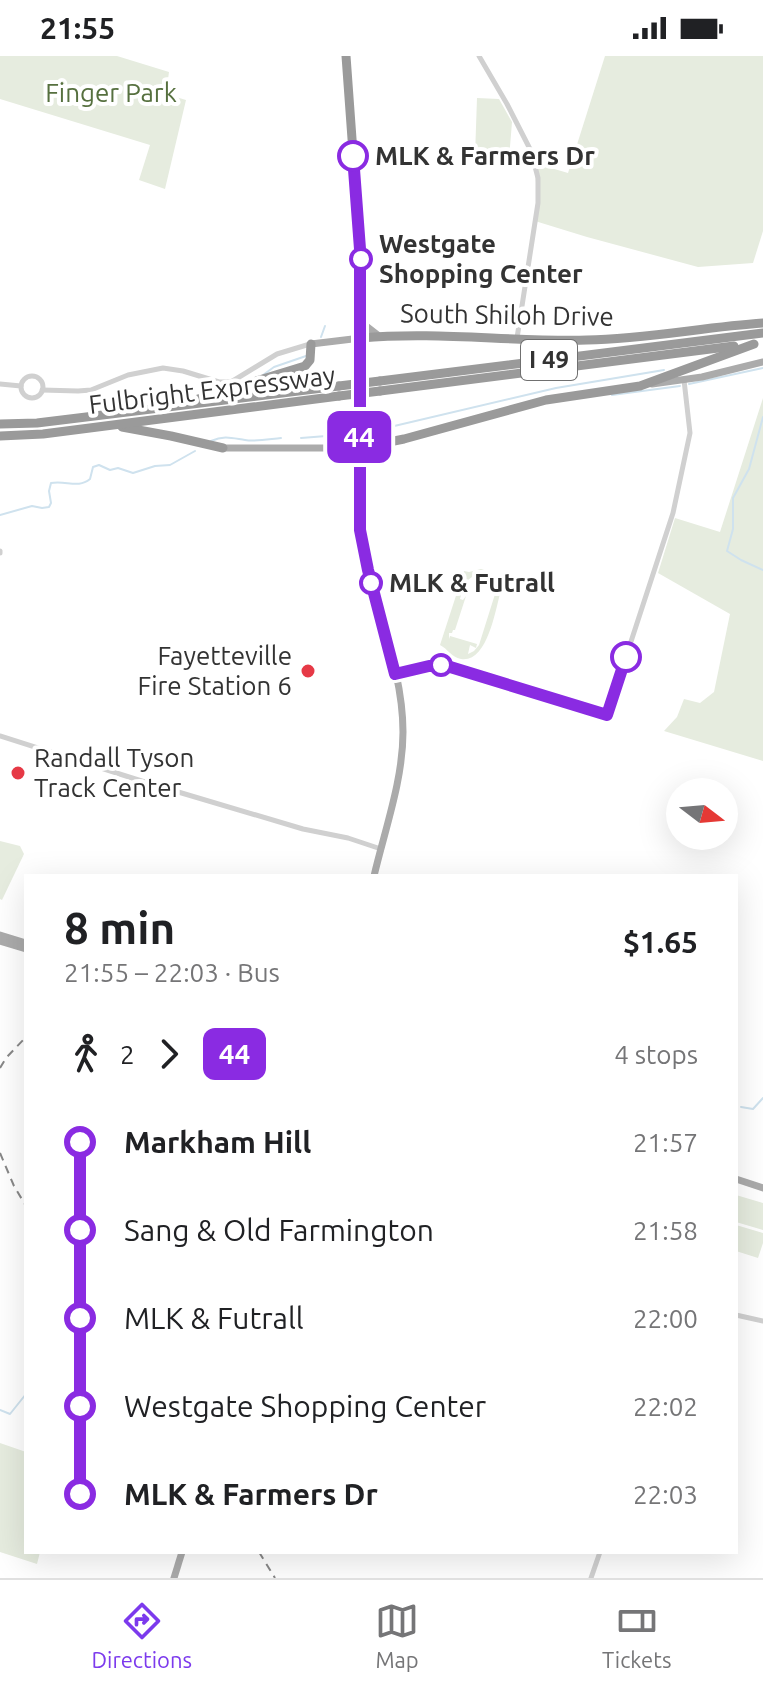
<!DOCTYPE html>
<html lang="en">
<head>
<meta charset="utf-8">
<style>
  body { margin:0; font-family:Ubuntu,sans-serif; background:#f6f6f6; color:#202124; height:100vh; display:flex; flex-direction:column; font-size:30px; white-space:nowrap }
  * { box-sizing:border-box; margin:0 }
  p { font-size:26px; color:#757577 }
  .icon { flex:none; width:44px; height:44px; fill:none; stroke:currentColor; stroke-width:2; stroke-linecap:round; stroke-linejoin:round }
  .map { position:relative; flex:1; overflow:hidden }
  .side { position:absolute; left:24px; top:818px; width:714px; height:680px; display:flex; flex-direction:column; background:#fff; border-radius:0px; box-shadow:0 8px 32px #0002 }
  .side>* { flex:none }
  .badge { padding:0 16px; border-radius:12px; font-size:28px; line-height:52px }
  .needle { width:52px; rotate:106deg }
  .buttons { position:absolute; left:666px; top:722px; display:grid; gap:16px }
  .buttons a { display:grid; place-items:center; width:72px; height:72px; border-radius:50%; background:#fff; box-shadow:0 8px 32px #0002; font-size:40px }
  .map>.badge { position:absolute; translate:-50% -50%; box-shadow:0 0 0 4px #fff }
  .legs { display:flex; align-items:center; gap:12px; height:88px; padding:0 40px; font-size:26px }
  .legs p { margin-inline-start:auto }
  .headline { display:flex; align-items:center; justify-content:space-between; height:136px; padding:0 40px }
  h1 { font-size:44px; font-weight:700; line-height:60px }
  ul { padding:0 40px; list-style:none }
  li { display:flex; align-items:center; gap:28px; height:88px; font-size:30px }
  li i { display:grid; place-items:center; width:12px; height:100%; margin:0 10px; background:currentColor }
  li i::after { content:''; width:20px; height:20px; margin:-10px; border:6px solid; border-radius:50%; background:#fff }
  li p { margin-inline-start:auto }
  li:first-child i { background:linear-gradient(#0000 50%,currentColor 0) }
  li:last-child i { background:linear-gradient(currentColor 50%,#0000 0) }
  .status { display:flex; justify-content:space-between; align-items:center; height:56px; padding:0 40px; background:#fff; direction:ltr }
  .status svg { height:22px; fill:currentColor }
  .tabs { display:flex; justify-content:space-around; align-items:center; height:112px; border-top:2px solid #e0e0e0; background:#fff; font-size:22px; color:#757577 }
  .tabs a { display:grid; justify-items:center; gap:4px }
  .tabs .current { color:#7c3aed }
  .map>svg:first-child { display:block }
</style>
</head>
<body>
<div class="status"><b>21:55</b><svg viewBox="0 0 49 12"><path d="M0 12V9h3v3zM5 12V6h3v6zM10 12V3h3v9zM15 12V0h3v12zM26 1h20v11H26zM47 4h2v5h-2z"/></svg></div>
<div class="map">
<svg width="763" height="1522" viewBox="0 0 763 1522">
  <rect width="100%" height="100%" fill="#fff"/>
  <g fill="#e6ecdf" fill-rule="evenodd">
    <polygon points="0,0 117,0 169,16 166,38 186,44 165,133 139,124 150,89 0,43"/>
    <polygon points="605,0 763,0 763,175 753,207 698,211 587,181 535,165 538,147 534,107 568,117"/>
    <polygon points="477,42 499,43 512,66 509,103 475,100"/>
    <polygon points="763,342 763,705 664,675 677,661 684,643 700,647 714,636 730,558 658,517 675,462 720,476"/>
    <path d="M481 513C494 516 501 525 500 538 495 556 487 607 461 603 451 601 448 593 440 589L464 515 469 516ZM476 519C487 518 494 524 496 535L479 589 474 595 468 598 470 589 476 592 477 588 450 580 449 583V577H452L453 574H455L466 540 463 544 460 543C463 532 465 523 476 519Z"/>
    <polygon points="0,785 20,790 24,798 2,844 0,843"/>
    <polygon points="736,1139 763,1147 763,1174 736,1166"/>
    <polygon points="736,1169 763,1177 763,1187 758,1202 736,1195"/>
    <polygon points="0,1387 26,1396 26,1496 40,1496 37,1508 0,1496"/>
  </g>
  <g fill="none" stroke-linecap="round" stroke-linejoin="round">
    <g stroke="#cfe2ee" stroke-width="2">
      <polyline points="321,281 325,270"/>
      <polyline points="263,319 274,311 306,300"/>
      <polyline points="689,328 763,312"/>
      <polyline points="612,339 680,330"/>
      <polyline points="763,361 749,413 733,442 733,473 727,495 741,504 763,514"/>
      <polyline points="373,375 556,332 664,314"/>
      <polyline points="301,382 339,379"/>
      <path d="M211 385C224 379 232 382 245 384 256 386 270 383 281 382"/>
      <path d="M0 459 32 450 42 452 49 451 51 447 49 435 51 427C66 424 78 433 90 423L93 411 99 409 110 414 118 412 133 417 155 410 170 409 195 395"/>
      <polyline points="741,1051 753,1053 763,1042"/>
      <polyline points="0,1354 10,1358 26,1338"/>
    </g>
    <g stroke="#d0d0d0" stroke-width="5">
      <polyline points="479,0 507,48 531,95 538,122 538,147 517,282"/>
      <circle cx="32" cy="331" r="11"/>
      <polyline points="0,328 21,330"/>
      <polyline points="42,334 78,335 91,334 128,319 163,312 183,315 219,326 231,326 277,298 310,288"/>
      <polyline points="0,497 0,495"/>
      <polyline points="395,618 436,609 447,610 607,659 673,457 690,377 684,324"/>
      <polyline points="0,680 148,727 303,773 348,782 381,793"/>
      <polyline points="736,1259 763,1265"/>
      <polyline points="591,1522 600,1496"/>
    </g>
    <g stroke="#ababab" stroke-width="7">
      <polyline points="361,266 379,280"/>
      <polyline points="311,288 361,282"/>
      <polyline points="652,328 702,321 763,306"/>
      <path d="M223 392H359C359 427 356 462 364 496 376 555 403 615 403 676 403 724 385 773 374 820"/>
      <polyline points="0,879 26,887"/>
      <polyline points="0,885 26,893"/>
      <polyline points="736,1123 763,1132"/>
      <polyline points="174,1522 182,1496"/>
    </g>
    <g stroke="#9a9a9a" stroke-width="9">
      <polyline points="346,0 360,193 359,392 404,383 546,344 640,330 754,288"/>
      <path d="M361 282C436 275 511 286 587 284 646 283 704 271 763 267"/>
      <polyline points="380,325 763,277"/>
      <polyline points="380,335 734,290"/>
      <polyline points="198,343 305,310 310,304 311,288"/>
      <polyline points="0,368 37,367 339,330"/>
      <polyline points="122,371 171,380 223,392"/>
      <polyline points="0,380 43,378 339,340"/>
    </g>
    <g stroke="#888" stroke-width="2" stroke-dasharray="8 6" stroke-linecap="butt">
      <polyline points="0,1012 6,1002 26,981"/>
      <polyline points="0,1097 14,1130 26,1150"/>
      <polyline points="259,1496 275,1522"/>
    </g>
    <g stroke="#9a9a9a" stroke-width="9">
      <polyline points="339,330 380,325"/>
      <polyline points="339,340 380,335"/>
    </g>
  </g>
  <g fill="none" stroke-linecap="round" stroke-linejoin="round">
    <g stroke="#fff" stroke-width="18">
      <polyline id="line-1" points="353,100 360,193 360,474 368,514 395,618 429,610 447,610 607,659 626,601"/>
    </g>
    <use href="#line-1" stroke="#8a2be2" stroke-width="12"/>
  </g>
  <g fill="#fff" stroke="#8a2be2" stroke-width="4">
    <circle cx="353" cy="100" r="14"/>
    <circle cx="361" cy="203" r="10"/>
    <circle cx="371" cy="527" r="10"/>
    <circle cx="626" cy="601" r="14"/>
    <circle cx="441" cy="609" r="10"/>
  </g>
  <g fill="#e63946" stroke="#fff" stroke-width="3">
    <circle cx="308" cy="615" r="8"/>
    <circle cx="18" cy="717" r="8"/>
  </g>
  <g text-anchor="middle" stroke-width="8" stroke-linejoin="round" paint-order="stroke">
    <rect fill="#fff" stroke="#707070" stroke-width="2" x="521" y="284" width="56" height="40" rx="6"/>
    <g font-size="24" font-weight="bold" fill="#333">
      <text x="549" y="312">I 49</text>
    </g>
    <g font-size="26" fill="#56703f" stroke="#fff">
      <text x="111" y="46">Finger Park</text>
    </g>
    <g font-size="26" font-weight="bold" fill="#333" stroke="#fff" text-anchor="start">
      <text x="375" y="109">MLK &amp; Farmers Dr</text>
      <text x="379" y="197">Westgate<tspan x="379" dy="30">Shopping Center</tspan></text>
      <text x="389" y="536">MLK &amp; Futrall</text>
    </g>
    <g font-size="26" fill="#333" stroke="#fff">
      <text transform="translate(507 259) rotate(1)" y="9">South Shiloh Drive</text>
      <text transform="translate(212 334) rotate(-7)" y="9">Fulbright Expressway</text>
    </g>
    <g font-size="26" fill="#333" stroke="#fff" text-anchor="end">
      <text x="292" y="609">Fayetteville<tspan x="292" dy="30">Fire Station 6</tspan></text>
      <text x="34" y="711" text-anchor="start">Randall Tyson<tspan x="34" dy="30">Track Center</tspan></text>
    </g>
  </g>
</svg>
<div class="buttons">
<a><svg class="needle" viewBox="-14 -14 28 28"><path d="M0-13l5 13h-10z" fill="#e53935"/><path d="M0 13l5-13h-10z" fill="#757577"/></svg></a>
</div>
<b class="badge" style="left:359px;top:381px;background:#8a2be2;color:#fff">44</b>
<section class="side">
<div class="headline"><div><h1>8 min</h1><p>21:55 – 22:03 · Bus</p></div><b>$1.65</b></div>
<div class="legs"><svg class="icon" aria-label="walk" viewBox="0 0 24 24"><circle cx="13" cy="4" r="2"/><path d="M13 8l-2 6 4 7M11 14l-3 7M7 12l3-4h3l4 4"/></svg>2<svg class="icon" aria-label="forward" viewBox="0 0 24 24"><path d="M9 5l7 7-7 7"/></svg><b class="badge" style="background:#8a2be2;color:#fff">44</b><p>4 stops</p></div>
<ul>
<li><i style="color:#8a2be2"></i><b>Markham Hill</b><p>21:57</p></li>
<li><i style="color:#8a2be2"></i><span>Sang &amp; Old Farmington</span><p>21:58</p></li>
<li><i style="color:#8a2be2"></i><span>MLK &amp; Futrall</span><p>22:00</p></li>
<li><i style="color:#8a2be2"></i><span>Westgate Shopping Center</span><p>22:02</p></li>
<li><i style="color:#8a2be2"></i><b>MLK &amp; Farmers Dr</b><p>22:03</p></li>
</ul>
</section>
</div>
<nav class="tabs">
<a class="current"><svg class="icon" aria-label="directions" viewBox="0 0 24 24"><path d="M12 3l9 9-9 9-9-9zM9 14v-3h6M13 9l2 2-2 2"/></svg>Directions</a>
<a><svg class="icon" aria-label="map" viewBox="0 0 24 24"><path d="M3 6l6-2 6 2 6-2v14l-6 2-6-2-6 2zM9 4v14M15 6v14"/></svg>Map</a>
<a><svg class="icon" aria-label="tickets" viewBox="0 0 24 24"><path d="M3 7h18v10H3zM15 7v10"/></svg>Tickets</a>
</nav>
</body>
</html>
